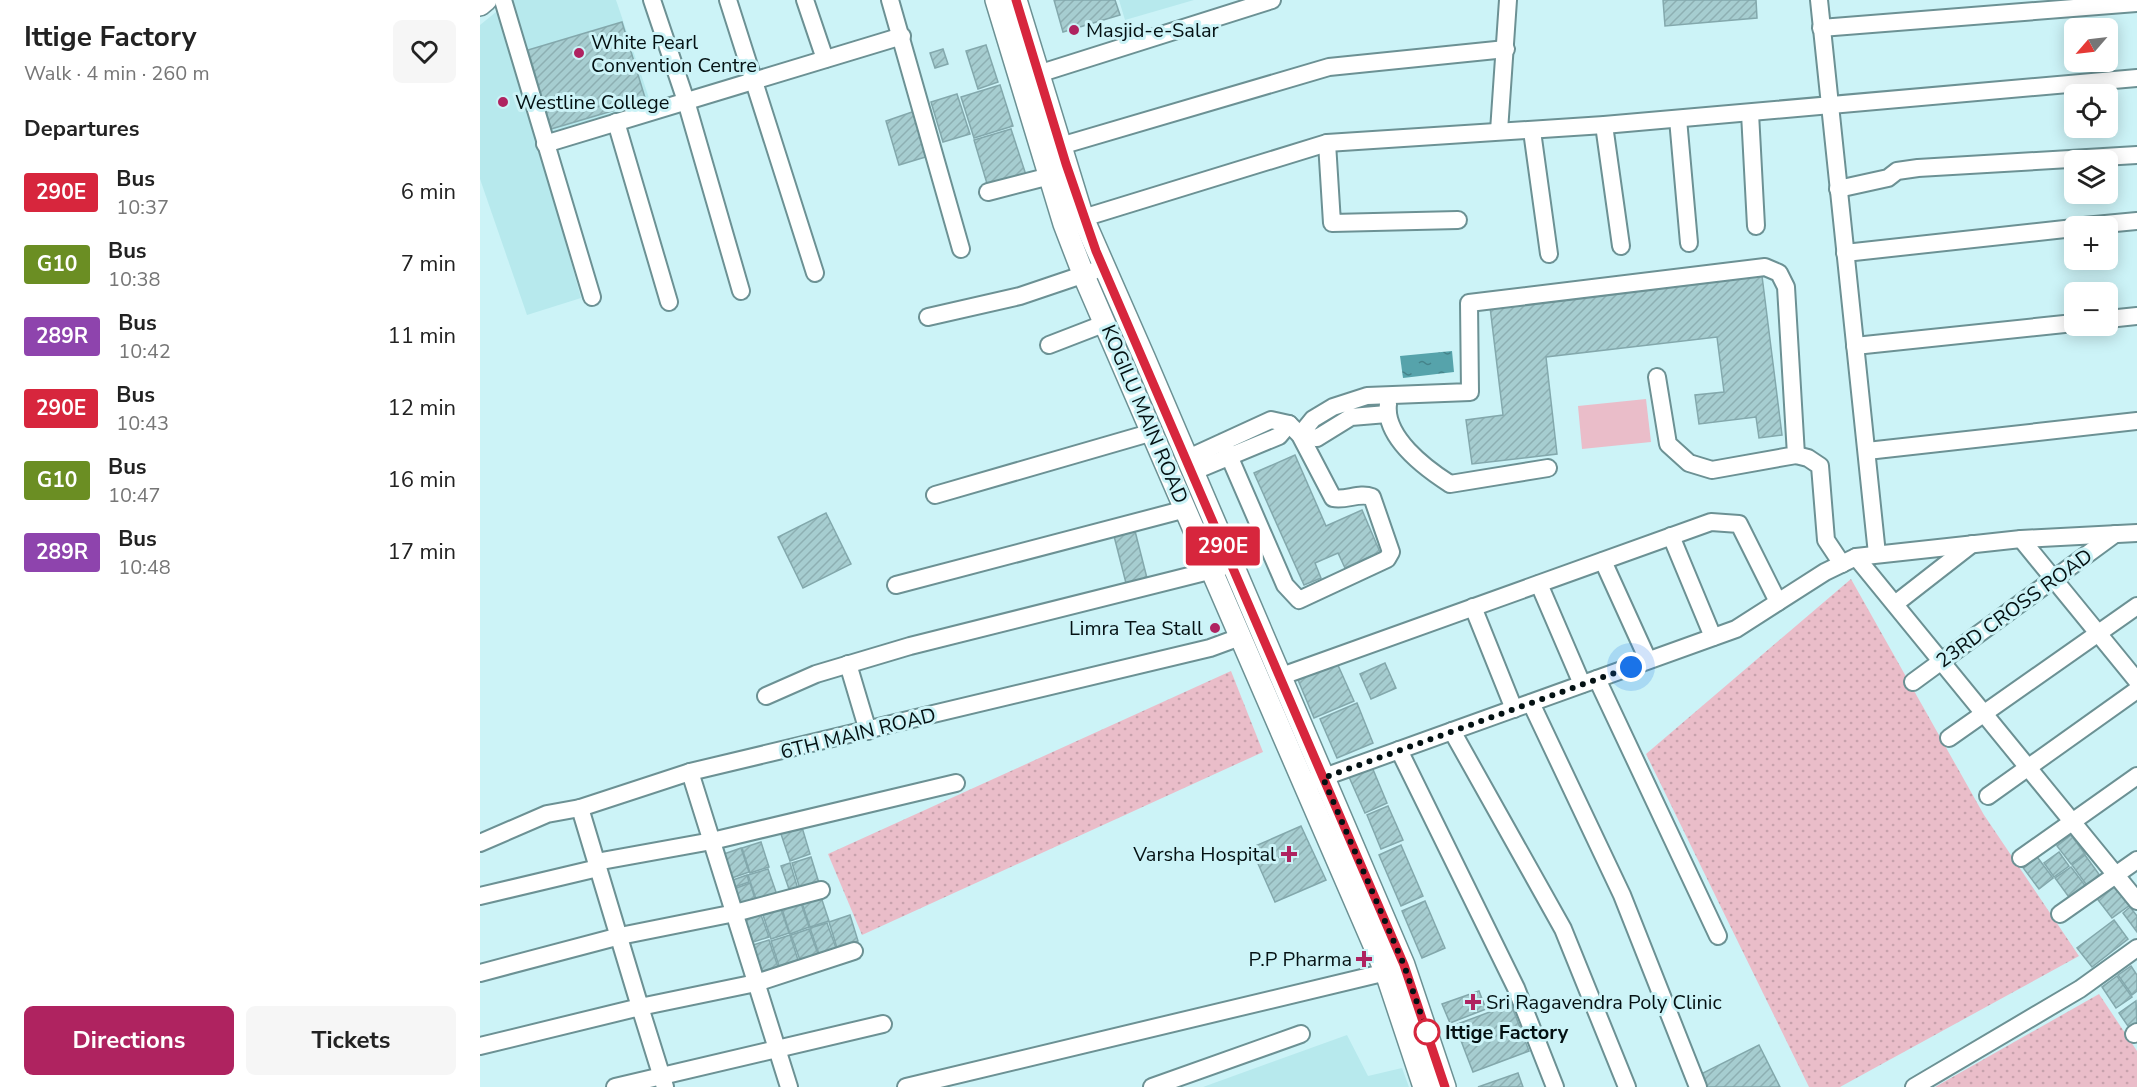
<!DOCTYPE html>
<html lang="en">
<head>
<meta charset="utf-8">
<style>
  body { margin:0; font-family:"Nunito Sans",sans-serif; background:#f6f6f6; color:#222; height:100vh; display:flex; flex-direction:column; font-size:22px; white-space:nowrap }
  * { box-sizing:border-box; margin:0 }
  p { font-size:20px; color:#767676 }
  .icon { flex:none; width:33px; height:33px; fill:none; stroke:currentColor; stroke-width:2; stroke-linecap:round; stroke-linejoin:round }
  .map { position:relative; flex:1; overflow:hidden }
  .drawer { display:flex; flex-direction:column; background:#fff; width:480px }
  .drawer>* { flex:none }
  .badge { padding:0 12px; border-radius:4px; font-size:21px; line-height:39px }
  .needle { width:39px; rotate:242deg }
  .fabs { position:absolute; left:1584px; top:18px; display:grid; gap:12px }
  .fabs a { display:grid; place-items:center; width:54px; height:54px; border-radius:9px; background:#fff; box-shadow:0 3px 15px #0003; font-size:30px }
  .you { position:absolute; width:30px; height:30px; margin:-15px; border:4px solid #fff; border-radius:50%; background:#1a73e8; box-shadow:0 0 0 9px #1a73e833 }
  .map>.badge { position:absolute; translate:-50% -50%; box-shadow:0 0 0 3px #fff }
  h2 { padding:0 24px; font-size:22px; line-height:54px }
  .round { display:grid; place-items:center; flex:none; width:63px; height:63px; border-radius:9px; background:#f6f6f6 }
  .summary { display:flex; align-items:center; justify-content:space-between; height:102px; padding:0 24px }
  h1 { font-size:28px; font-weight:700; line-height:45px }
  .cta { display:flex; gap:12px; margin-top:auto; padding:12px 24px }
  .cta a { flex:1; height:69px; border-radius:9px; background:#af2360; color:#fff; font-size:24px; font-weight:700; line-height:69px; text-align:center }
  .cta a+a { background:#f6f6f6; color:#222 }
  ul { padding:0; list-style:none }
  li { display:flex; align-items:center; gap:18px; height:72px; padding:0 24px }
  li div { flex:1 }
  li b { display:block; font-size:22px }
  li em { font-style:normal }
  li .badge { min-width:66px; font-weight:700; text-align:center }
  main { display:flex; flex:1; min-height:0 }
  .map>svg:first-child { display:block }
</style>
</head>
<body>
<main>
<section class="drawer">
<div class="summary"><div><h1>Ittige Factory</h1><p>Walk · 4 min · 260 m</p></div><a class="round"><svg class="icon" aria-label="heart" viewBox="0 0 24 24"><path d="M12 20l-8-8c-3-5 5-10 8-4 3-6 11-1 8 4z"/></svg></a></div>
<h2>Departures</h2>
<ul>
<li><span class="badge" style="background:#d7263d;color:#fff">290E</span><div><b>Bus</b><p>10:37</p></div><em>6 min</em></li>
<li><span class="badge" style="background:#6b8e23;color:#fff">G10</span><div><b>Bus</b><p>10:38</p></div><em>7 min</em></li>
<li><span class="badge" style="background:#8e44ad;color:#fff">289R</span><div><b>Bus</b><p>10:42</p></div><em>11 min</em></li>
<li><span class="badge" style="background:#d7263d;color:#fff">290E</span><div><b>Bus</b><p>10:43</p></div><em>12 min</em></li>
<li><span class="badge" style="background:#6b8e23;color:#fff">G10</span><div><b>Bus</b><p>10:47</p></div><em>16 min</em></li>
<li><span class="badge" style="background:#8e44ad;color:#fff">289R</span><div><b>Bus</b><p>10:48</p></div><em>17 min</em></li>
</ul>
<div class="cta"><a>Directions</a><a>Tickets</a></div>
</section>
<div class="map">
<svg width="1657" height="1087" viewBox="0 0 1657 1087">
  <defs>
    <pattern id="grass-dots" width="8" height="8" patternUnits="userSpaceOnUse" patternTransform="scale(1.5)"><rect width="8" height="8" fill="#eabdc9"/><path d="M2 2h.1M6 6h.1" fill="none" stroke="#c7a1ac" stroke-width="1.8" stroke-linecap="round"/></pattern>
    <pattern id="water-ripples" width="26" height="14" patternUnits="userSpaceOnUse" patternTransform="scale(1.5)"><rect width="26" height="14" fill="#56a3ab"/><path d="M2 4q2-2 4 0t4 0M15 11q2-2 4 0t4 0" fill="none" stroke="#45838a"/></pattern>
    <pattern id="building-hatch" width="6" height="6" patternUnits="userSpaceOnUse" patternTransform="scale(1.5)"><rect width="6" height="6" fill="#a6cdd0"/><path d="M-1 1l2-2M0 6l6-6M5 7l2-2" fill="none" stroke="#8dafb2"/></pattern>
  </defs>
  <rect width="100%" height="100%" fill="#ccf3f7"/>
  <g fill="#b7e9ed">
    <polygon points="31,0 136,0 171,104 69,136"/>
    <polygon points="639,0 714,0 645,20"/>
    <polygon points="21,8 101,298 47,315 0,179 0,25"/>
    <polygon points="867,1035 888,1076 922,1068 929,1087 723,1087"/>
  </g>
  <g fill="url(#grass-dots)">
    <polygon points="1371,579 1504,815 1599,956 1360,1087 1329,1087 1166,754"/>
    <polygon points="751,671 783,752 382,935 348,854"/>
    <polygon points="1619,994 1657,1051 1657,1087 1455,1087"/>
  </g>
  <polygon fill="#eabdc9" points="1166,399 1171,442 1102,449 1098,406"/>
  <polygon fill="url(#water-ripples)" points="972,351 974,372 923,378 920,356"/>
  <g fill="url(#building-hatch)" stroke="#83a8ac" stroke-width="1.5">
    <polygon points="574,0 635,0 640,15 583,32"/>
    <polygon points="1183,0 1276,0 1277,18 1185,26"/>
    <polygon points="142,22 166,101 71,129 48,50"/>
    <polygon points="506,45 518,82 498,89 486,51"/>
    <polygon points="463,49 468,64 455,68 450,53"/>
    <polygon points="520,85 533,126 494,138 481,97"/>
    <polygon points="477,94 490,134 463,142 451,102"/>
    <polygon points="435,111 449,156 419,165 406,121"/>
    <polygon points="531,129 546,175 508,187 494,140"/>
    <polygon points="1282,276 1302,435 1279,438 1276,417 1219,424 1215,395 1244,392 1237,337 1066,357 1077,454 992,464 986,420 1023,415 1010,307"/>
    <polygon points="815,455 846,526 882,510 900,552 865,568 858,553 835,563 841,578 824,585 774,473"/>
    <polygon points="346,513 371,564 323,588 298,537"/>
    <polygon points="655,531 668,582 647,587 634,536"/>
    <polygon points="857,663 874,701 834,718 818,680"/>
    <polygon points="905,663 916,688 891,699 880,674"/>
    <polygon points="877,703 893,743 857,758 840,719"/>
    <polygon points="892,767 907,803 885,813 869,777"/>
    <polygon points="908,806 923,840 901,849 887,815"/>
    <polygon points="321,824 330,854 310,861 300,831"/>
    <polygon points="821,826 846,880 795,902 771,848"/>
    <polygon points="1591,835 1605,854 1591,864 1577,846"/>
    <polygon points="281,842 289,867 270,873 262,848"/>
    <polygon points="921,845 943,896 921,906 899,855"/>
    <polygon points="261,848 269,872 249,879 241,855"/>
    <polygon points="1579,852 1589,866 1574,877 1564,863"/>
    <polygon points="1555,854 1573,878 1559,889 1541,865"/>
    <polygon points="1605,855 1621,877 1608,887 1592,865"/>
    <polygon points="331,857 339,883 320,889 312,863"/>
    <polygon points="310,863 318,889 310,892 301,866"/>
    <polygon points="1591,867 1607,888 1591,900 1575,878"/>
    <polygon points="288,869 297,895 277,902 268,875"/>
    <polygon points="267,875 269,882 252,888 250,881"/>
    <polygon points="270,883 276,902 257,908 251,890"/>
    <polygon points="1633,883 1650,905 1632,918 1615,896"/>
    <polygon points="341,897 349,921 330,927 322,903"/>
    <polygon points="945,901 965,948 942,958 922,911"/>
    <polygon points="321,903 329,927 310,934 302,909"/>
    <polygon points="1650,907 1657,916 1657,932 1643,913"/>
    <polygon points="301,909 309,933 291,939 283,915"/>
    <polygon points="281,915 289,937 270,943 263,921"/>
    <polygon points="370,915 378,941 357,948 349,922"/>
    <polygon points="1634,920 1648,939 1612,967 1597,948"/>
    <polygon points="347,923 356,948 339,954 330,928"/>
    <polygon points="329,929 338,954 320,960 311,935"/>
    <polygon points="310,935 318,960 299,966 291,941"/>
    <polygon points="289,940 298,967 279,973 270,946"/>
    <polygon points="1651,966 1657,975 1657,991 1652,995 1638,975"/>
    <polygon points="1637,976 1652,997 1636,1008 1622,987"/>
    <polygon points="999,991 1006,1009 970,1023 962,1004"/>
    <polygon points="1656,1001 1657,1024 1650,1029 1639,1013"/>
    <polygon points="1031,1004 1049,1051 993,1072 975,1025"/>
    <polygon points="1279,1045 1300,1087 1227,1087 1221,1074"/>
    <polygon points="1038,1073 1043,1087 998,1087"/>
  </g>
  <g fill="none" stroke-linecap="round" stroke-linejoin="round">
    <g stroke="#6c9194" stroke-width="20">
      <g id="minor">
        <polyline points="23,0 112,297"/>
        <polyline points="172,0 206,101 261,291"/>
        <polyline points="248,0 335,273"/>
        <polyline points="325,0 345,59"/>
        <polyline points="410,0 481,249"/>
        <polyline points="1339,0 1397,554"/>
        <polyline points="1341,28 1657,3"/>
        <polyline points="558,74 792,0"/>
        <polyline points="1270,113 1276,226"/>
        <polyline points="1198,119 1209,243"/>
        <polyline points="136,122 189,302"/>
        <polyline points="1124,125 1141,246"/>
        <polyline points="1019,131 1028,0"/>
        <polyline points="1052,131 1069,254"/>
        <polyline points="847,143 852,223 978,220"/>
        <polyline points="65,144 422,36"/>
        <polyline points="570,149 849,67 1026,49"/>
        <polyline points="1358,189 1408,178 1417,171 1438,168 1657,155"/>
        <polyline points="508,192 570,176"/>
        <polyline points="603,218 847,143 1124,125 1657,78"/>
        <polyline points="1604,226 1657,221"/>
        <polyline points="1365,253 1594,228"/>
        <polyline points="448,317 540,296 614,271"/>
        <polyline points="1628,319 1657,316"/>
        <polyline points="569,345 626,323"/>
        <polyline points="1375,346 1594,323"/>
        <path d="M908 404C904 437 945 468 970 484L1068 468"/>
        <polyline points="907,414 871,417 837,438 820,435 833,419 853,407 887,396 990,392 989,303 1285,267 1299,273 1306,287 1316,455 1232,470 1209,463 1188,444 1177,377"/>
        <polyline points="1387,451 1657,421"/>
        <polyline points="1316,455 1328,458 1340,466 1346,540 1362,564"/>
        <path d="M706 459 791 420 809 424 820 435 853 498C866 501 879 492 892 497L911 552 907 559 819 600 805 585 743 442"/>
        <polyline points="712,472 799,436 809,424"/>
        <polyline points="455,495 673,432"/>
        <polyline points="1191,536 1233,637"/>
        <polyline points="1541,539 1657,681"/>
        <polyline points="1376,557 1657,901"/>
        <polyline points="1123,561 1168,660"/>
        <polyline points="1059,584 1102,684"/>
        <polyline points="416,585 706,509"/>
        <polyline points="1415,604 1492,544"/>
        <polyline points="993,607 1034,709"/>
        <polyline points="368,664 388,731"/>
        <polyline points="799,677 1231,522 1259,524 1298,602"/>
        <polyline points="1117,679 1238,936"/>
        <polyline points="1433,682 1635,534"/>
        <polyline points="286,696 336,674 430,646 741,568"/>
        <polyline points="1051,703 1142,895 1218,1087"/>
        <polyline points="972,731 1083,929 1147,1087"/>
        <polyline points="1469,738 1657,606"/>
        <polyline points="919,750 1036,988 1075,1087"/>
        <polyline points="210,772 309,1087"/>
        <polyline points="833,781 1256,629 1345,572 1376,557 1541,539 1657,533"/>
        <polyline points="1508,796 1657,690"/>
        <polyline points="100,808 160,1007 276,983 374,951"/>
        <polyline points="0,843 67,814 100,808 210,772 730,648 760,637"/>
        <polyline points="1541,858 1657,776"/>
        <polyline points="116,862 232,841 476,783"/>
        <polyline points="0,896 118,868"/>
        <polyline points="1580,914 1657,860"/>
        <polyline points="0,973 140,936 255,913 341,890"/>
        <polyline points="1654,1034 1657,1032"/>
        <polyline points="0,1046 160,1007 185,1087"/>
        <polyline points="135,1087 403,1024"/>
        <polyline points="426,1087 915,970"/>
        <polyline points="672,1087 821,1034"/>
        <polyline points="1434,1087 1600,989 1657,948"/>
      </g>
    </g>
    <g stroke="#6c9194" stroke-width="24">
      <g id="major">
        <polyline points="516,0 584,224 604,276 906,973 944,1087"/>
        <polyline points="536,0 603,218 664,357 924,965 965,1087"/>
        <polyline points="0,5 6,0"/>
      </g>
    </g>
    <use href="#minor" stroke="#fff" stroke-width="16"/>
    <use href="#major" stroke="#fff" stroke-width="21"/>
  </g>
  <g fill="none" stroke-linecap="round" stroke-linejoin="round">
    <g stroke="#fff" stroke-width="14">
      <polyline id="line" points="536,0 586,164 616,251 924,965 965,1087"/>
    </g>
    <use href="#line" stroke="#d7263d" stroke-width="9"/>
    <polyline stroke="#041113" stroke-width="6" stroke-dasharray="0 10.8" points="947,1032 924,965 843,778 1151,667"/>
  </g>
  <g fill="#af2360" stroke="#ccf3f7" stroke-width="2">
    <circle cx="594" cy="30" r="6"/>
    <circle cx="99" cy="53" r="6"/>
    <circle cx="23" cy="102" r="6"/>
    <circle cx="735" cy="628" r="6"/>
    <path d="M806 845h6v6h6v6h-6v6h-6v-6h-6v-6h6z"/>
    <path d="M881 950h6v6h6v6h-6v6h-6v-6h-6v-6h6z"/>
    <path d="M990 993h6v6h6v6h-6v6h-6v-6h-6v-6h6z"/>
  </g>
  <circle fill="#fff" stroke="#d7263d" stroke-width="3" cx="947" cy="1032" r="12"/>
  <g text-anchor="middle" stroke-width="6" stroke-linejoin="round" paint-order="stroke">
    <g font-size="20" fill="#041113" stroke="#ccf3f7" text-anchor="start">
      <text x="606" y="37">Masjid-e-Salar</text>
      <text x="111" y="49">White Pearl<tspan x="111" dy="23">Convention Centre</tspan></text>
      <text x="35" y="109">Westline College</text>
      <text x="723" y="635" text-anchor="end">Limra Tea Stall</text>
      <text x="796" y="861" text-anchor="end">Varsha Hospital</text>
      <text x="872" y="966" text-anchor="end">P.P Pharma</text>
      <text x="1006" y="1009">Sri Ragavendra Poly Clinic</text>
    </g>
    <g font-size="20" fill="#041113" stroke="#ccf3f7">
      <text transform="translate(665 414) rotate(67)" y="7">KOGILU MAIN ROAD</text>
      <text transform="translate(1534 608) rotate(-36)" y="7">23RD CROSS ROAD</text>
      <text transform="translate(378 733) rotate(-14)" y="7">6TH MAIN ROAD</text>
    </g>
    <g font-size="20" font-weight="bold" fill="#041113" stroke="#ccf3f7" text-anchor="start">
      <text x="965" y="1039">Ittige Factory</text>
    </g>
  </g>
</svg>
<div class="fabs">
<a><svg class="needle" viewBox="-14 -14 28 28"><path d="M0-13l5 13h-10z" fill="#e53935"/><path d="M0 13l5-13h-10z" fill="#767676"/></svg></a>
<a><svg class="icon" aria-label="locate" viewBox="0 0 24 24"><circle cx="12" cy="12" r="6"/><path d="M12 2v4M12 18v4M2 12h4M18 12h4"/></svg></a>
<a><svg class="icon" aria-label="layers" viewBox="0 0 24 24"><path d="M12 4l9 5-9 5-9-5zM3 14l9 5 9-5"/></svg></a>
<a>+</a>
<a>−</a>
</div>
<div class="you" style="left:1151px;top:667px"></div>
<b class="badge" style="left:743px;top:546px;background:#d7263d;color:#fff">290E</b>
</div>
</main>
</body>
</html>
